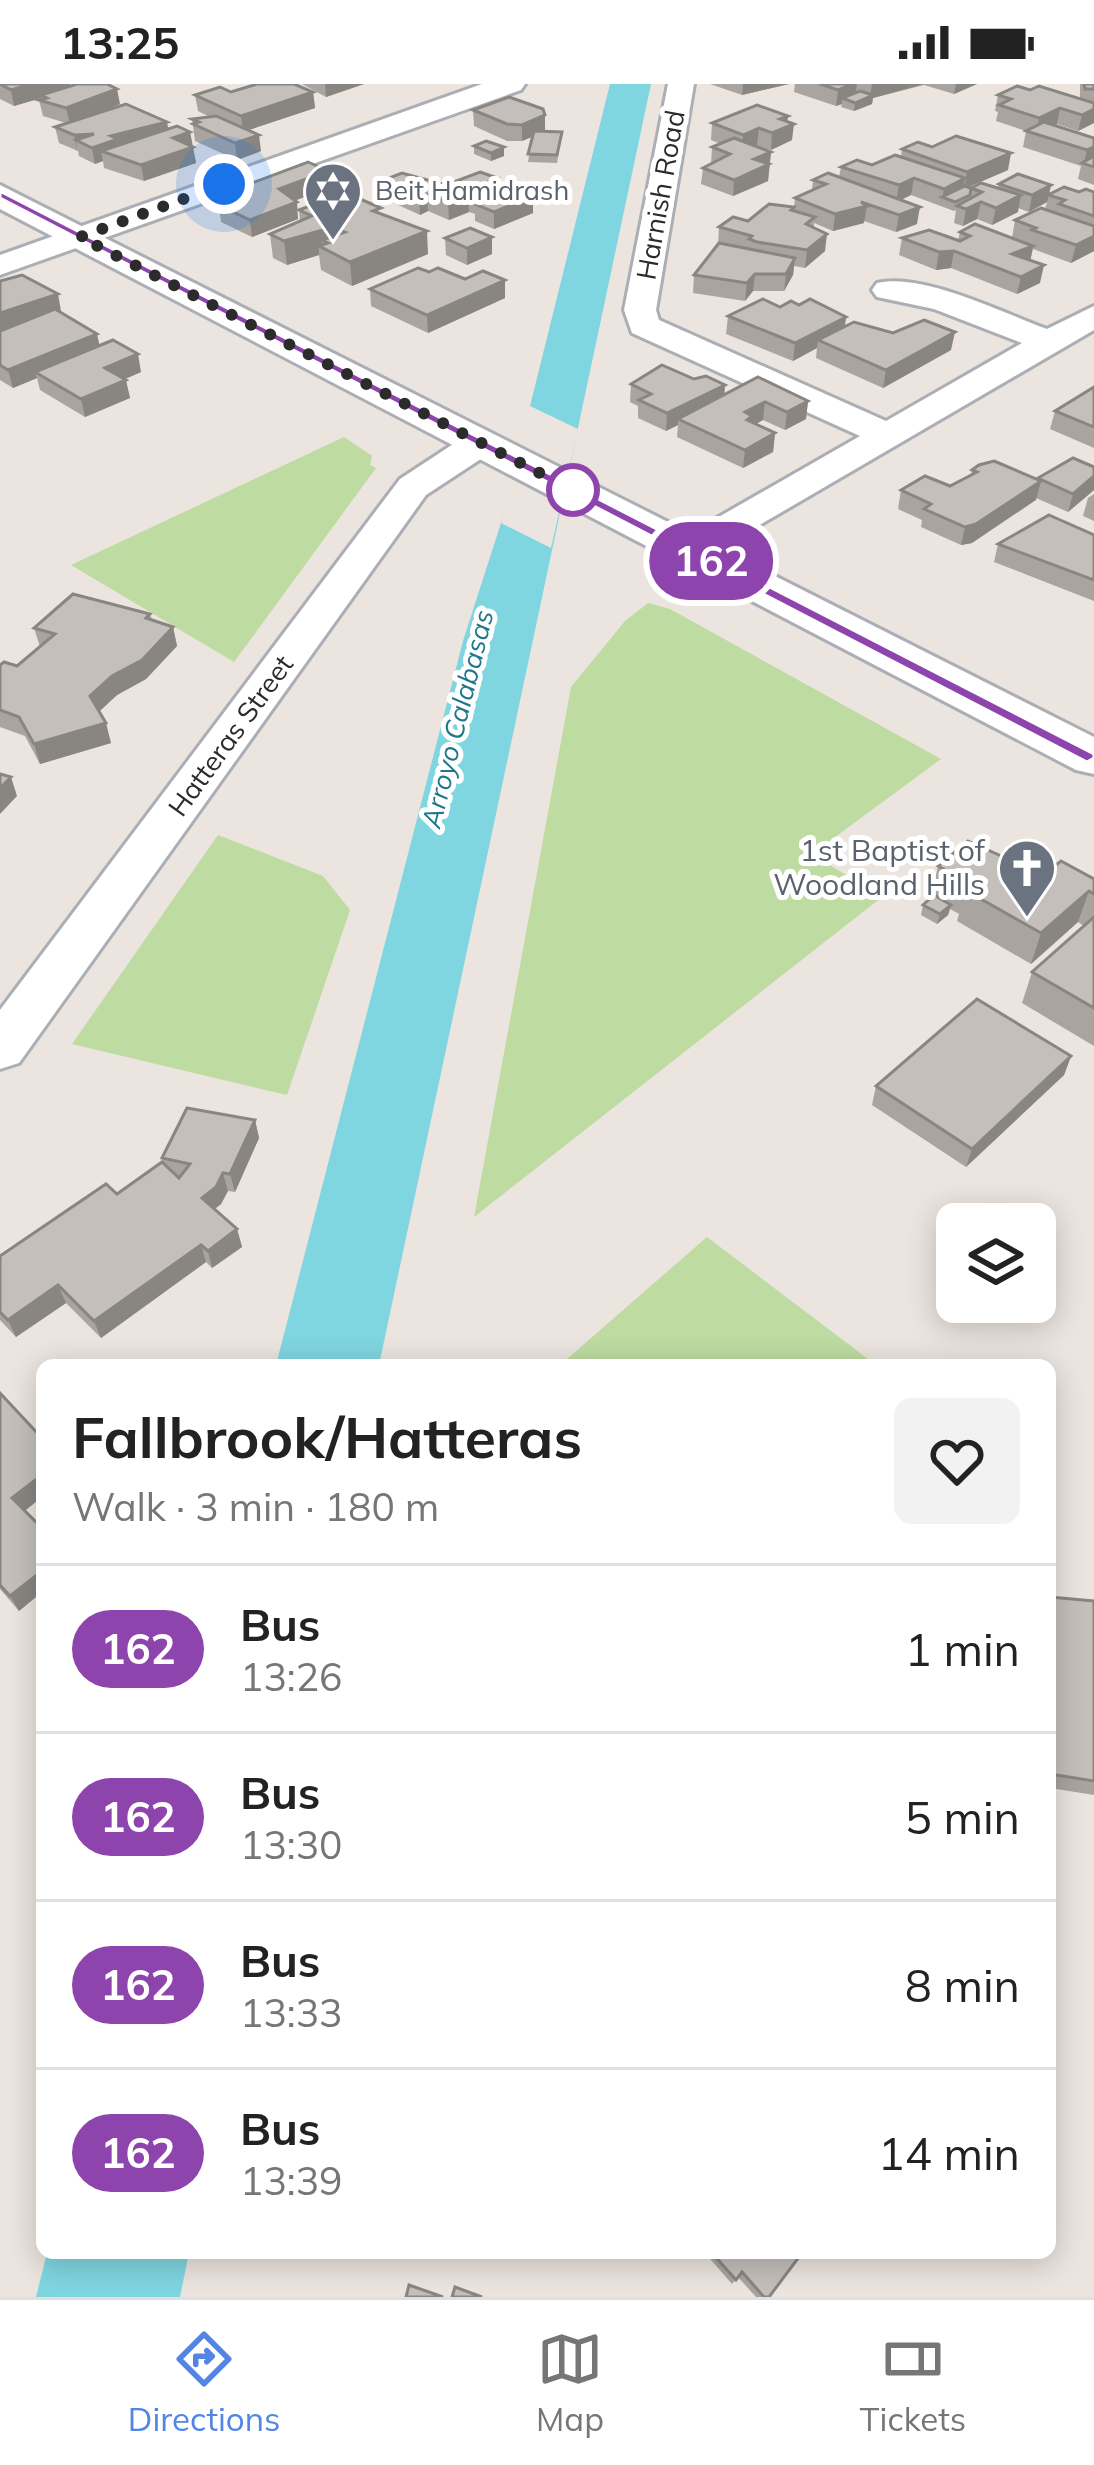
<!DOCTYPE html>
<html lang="en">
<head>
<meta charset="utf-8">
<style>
  body { margin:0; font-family:Mulish,sans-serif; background:#f2f2f2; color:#222; height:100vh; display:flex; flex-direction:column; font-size:45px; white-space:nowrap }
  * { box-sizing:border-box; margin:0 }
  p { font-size:39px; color:#767676 }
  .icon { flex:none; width:66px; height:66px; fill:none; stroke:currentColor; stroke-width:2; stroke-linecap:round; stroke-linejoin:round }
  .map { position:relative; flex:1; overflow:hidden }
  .side { position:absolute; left:36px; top:1275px; width:1020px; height:900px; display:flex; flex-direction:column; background:#fff; border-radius:18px; box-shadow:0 6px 30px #0003 }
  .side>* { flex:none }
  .badge { padding:0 24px; border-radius:39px; font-size:42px; line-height:78px }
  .tools { position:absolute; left:936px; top:1119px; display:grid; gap:24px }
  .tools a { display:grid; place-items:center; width:120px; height:120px; border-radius:18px; background:#fff; box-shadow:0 6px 30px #0003; font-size:60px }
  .you { position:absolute; width:60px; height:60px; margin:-30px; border:9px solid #fff; border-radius:50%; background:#1a73e8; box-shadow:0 0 0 18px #1a73e833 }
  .map>.badge { position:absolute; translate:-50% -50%; box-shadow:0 0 0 6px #fff }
  .round { display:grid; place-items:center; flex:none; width:126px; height:126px; border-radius:18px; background:#f2f2f2 }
  .overview { display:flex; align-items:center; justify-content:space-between; height:204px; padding:0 36px }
  h1 { font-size:57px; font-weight:700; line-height:90px }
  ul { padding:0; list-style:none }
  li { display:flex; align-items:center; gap:36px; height:168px; padding:0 36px; border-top:3px solid #e0e0e0 }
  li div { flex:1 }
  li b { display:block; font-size:45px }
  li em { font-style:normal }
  li .badge { min-width:132px; font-weight:700; text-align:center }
  .status { display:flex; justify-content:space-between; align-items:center; height:84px; padding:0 60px; background:#fff; direction:ltr }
  .status svg { height:33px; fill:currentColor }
  .tabs { display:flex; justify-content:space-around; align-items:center; height:168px; border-top:3px solid #e0e0e0; background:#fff; font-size:33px; color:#767676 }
  .tabs a { display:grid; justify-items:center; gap:6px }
  .tabs .on { color:#5385e4 }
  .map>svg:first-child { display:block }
</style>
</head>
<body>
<div class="status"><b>13:25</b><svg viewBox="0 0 49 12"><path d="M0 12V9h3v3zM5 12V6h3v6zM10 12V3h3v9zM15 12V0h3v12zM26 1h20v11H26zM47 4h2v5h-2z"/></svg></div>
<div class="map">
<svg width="1094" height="2213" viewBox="0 0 1094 2213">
  <rect width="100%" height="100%" fill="#ebe4df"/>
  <g fill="#bedba2">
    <polygon points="344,353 372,372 370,381 376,384 234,578 71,481"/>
    <polygon points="648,519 670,525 941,675 812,770 882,813 474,1133 571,603 625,537"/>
    <polygon points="218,751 323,792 350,826 287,1011 72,960"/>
    <polygon points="707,1153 876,1281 560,1281"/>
  </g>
  <g fill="#7fd6e0">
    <polygon points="610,0 651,0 379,1281 276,1281 463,557 501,439"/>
    <polygon points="47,2169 189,2169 180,2213 36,2213"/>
  </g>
  <polygon fill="#ebe4df" points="528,321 578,345 551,464 501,439"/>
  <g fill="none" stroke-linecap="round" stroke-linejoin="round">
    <g stroke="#abafb5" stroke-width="6">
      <g id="minor">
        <polygon points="482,0 525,0 521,6 0,191 0,171"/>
        <path d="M668 0H694L656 226 659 236 886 337 1022 259 934 225 877 213 872 206 877 199C922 188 1003 229 1047 245L1094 222V246L703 474H675L669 466 675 458 860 352 632 249 624 226Z"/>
        <polygon points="480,348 493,351 498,359 493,367 426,411 19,979 0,985 0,926 400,395 467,351"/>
      </g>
    </g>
    <g stroke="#abafb5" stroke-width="6">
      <polygon id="secondary" points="0,101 1094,653 1094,690 1076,686 0,125"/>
    </g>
    <use href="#minor" fill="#fff" fill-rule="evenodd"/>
    <use href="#secondary" fill="#fff" fill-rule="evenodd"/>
  </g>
  <g fill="#a9a4a0">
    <polygon points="0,0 70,0 70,2 120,20 98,29 190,48 196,79 144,97 104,84 103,77 95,80 79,72 78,67 59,59 55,43 66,39 43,32 39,16 41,14 14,22 0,15"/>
    <polygon points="302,0 364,0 326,13"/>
    <polygon points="710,0 789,0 742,11"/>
    <polygon points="795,0 977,0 954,10 924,1 873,14 872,20 854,27 841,23 842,20 836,22 794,8"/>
    <polygon points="1080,0 1094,0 1094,39 1078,47 1057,40 1054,41 1094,54 1094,101 1078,95 1081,82 1023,63 1026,47 996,37 998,28 995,27 998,11 1030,6 1080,15"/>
    <polygon points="313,8 315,24 248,46 261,67 237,76 195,57 192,35 210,33 198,27 195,11"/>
    <polygon points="473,26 545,47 562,48 557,79 528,78 532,53 522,57 507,57 474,42"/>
    <polygon points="787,38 792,56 771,66 755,62 771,68 768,97 733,112 701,100 703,84 711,80 712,63 721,60 711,56 712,39"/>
    <polygon points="474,62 504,72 491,77 474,70"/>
    <polygon points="902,65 1008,86 968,103 971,104 998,104 999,100 1051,101 1049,111 1094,108 1094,167 1071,179 1033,165 1030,176 1040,199 1017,210 951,184 936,186 899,171 902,154 958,157 960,148 1012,154 1015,136 1045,125 1047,118 1029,128 1018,124 1018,128 992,141 977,135 963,142 954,139 956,126 954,127 911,111 901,116 917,140 896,148 864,137 864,139 833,147 814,139 814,143 825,167 805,184 794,182 793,191 784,207 753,207 745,217 693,209 694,191 718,160 719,143 794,123 795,114 812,106 813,96 839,93 841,83 872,81 901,73"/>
    <polygon points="381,97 446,101 497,102 533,112 533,129 494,145 475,137 475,130 469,128 449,136 428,127 420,131 383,114"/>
    <polygon points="244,102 330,103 294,117 298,135 252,153 221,138 219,121 237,114 237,109 245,106"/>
    <polygon points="299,126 381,130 428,170 352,202 321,186 319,171 287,181 273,174 270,150 300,137"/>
    <polygon points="445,154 492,170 467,181 446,171"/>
    <polygon points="0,197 61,227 99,262 141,288 125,295 130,314 85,333 40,306 37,294 13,304 0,296"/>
    <polygon points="370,205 505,214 428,249 371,222"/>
    <polygon points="799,221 846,233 845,243 951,266 883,304 816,274 817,264 793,277 726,250 728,232"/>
    <polygon points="631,300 808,317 806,335 785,346 763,336 755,340 775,349 773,368 743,384 677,353 678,341 666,347 638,334 638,322 630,318"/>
    <polygon points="1094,303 1094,364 1050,345 1055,327"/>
    <polygon points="1094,383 1094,406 1068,428 1036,414 972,459 961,461 921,443 922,436 898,425 901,406 950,402 971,391 972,386 1037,396"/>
    <polygon points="1094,410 1094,437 1083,432 1088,414"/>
    <polygon points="1094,451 1094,517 994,478 998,460"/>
    <polygon points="150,530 152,536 173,543 177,562 146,595 117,611 99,628 111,659 40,680 25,652 0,643 0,581 17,582 40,563 34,544"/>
    <polygon points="938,782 1094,795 1094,962 1022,919 1032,888 1084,842 1078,838 1031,880 957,837 959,830 950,825 948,831 937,840 921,831 923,821 931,813"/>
    <polygon points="1071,972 1064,991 966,1083 872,1021 876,1002"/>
    <polygon points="255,1036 259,1054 235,1108 228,1107 221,1120 215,1125 237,1145 242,1163 212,1184 206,1178 101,1254 66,1219 16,1253 0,1236 0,1172 117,1110 163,1079 162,1074"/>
    <polygon points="0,1309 42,1354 42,1413 25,1426 42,1444 42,1508 19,1527 0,1505"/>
    <polygon points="1050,1513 1094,1517 1094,1711 1050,1704"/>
    <polygon points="705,2169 802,2169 769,2213 756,2213 738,2193 732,2200"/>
  </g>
  <g fill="#898682">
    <polygon points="31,0 70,0 71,4 41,11 41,14 14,22 11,6"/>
    <polygon points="325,0 364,0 326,13"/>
    <polygon points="743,0 789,0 742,11"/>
    <polygon points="853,0 857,0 855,14 842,14 842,20 836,22 838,6"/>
    <polygon points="872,0 924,0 873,14 872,20 854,27 855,19 870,12"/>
    <polygon points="956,0 977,0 954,10"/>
    <polygon points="117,5 120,20 70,40 66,24"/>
    <polygon points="313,8 315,24 243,48 241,32"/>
    <polygon points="1060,24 1057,40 1036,50 1039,34"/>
    <polygon points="1094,25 1094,39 1078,47 1082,31"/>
    <polygon points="545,31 545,47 522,57 522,41"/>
    <polygon points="788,32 787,43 794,40 792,56 771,66 772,49 780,35"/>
    <polygon points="167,38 170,54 101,67 103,77 95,80 92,64 76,56 77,68 74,51 94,50 111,52"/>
    <polygon points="759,44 757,61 742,67 743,51"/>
    <polygon points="190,48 196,79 144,97 141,81 173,54"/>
    <polygon points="259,51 261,67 237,76 235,59"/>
    <polygon points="504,63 504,72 491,77 491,69"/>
    <polygon points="1094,63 1094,77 1084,79 1087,66"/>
    <polygon points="771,68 768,97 733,112 734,96 754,75"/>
    <polygon points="1011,69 1008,86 964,105 967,88"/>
    <polygon points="328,87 330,103 281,122 279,105"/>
    <polygon points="914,94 911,111 896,118 899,101"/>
    <polygon points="965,94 962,111 942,113 941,121 944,105"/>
    <polygon points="1051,101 1047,118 1029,128 1032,111"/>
    <polygon points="427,110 428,127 420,131 419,114"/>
    <polygon points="468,111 469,128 449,136 448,119"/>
    <polygon points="1021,111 1018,128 992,141 996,124"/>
    <polygon points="533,112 533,129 494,145 494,128"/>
    <polygon points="297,118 298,135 252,153 250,136"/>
    <polygon points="981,118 977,135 963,142 966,125"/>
    <polygon points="867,122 864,139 833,147 835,130"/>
    <polygon points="920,123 917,140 896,148 899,131"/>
    <polygon points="333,143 336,166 322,156 322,164 319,162 319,171 287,181 284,157"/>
    <polygon points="427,147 428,170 352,202 350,178"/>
    <polygon points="827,150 825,167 805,184 807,166"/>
    <polygon points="1094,152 1094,167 1071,179 1076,161"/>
    <polygon points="492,153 492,170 467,181 467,164"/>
    <polygon points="1033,162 1030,179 1012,170"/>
    <polygon points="954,167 951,184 936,186 939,168"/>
    <polygon points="795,174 793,191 784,207 786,190"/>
    <polygon points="1044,181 1040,199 1017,210 1021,193"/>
    <polygon points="755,190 753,207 745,217 747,199"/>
    <polygon points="505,196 505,214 428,249 427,231"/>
    <polygon points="58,210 61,227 0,248 0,229"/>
    <polygon points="846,233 843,251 818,256 817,264 793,277 795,259"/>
    <polygon points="955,248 951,266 883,304 886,286"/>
    <polygon points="97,250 101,268 35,288 37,294 13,304 8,286"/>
    <polygon points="138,270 141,288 109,302 105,284"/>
    <polygon points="126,296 130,314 85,333 81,315"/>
    <polygon points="725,301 724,319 678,335 678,341 666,347 667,329"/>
    <polygon points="808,317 806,335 785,346 787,328"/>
    <polygon points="765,318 763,336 751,343 745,328"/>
    <polygon points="775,349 773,368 743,384 745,366"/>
    <polygon points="1094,392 1094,406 1068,428 1073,410"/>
    <polygon points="1041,397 1036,416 972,459 961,461 965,443"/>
    <polygon points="173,543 177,562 146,595 117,611 95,631 90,612"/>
    <polygon points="106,639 111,659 40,680 34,660"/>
    <polygon points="11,693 17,712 0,730 0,704"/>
    <polygon points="1089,807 1078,838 1031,880 1041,849"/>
    <polygon points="951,821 948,831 937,840 940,830"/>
    <polygon points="1071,972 1064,991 966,1083 972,1065"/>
    <polygon points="255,1036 259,1054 235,1108 230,1090"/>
    <polygon points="223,1089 228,1107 221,1120 207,1131 202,1114"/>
    <polygon points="237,1145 242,1163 212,1184 208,1167"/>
    <polygon points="201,1161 206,1178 101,1254 94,1237"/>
    <polygon points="58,1201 66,1219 16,1253 8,1236"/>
    <polygon points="42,1391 42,1413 21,1430 12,1414"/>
    <polygon points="42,1487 42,1508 19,1527 10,1512"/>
  </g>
  <g fill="#c4bfba" stroke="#898682" stroke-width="3">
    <polygon points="0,0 31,0 11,6"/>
    <polygon points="77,0 107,0 117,5 66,24 39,16 47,14 41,11"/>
    <polygon points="257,0 294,0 313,8 241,32 195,11 220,3 231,8"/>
    <polygon points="820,0 853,0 838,6"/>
    <polygon points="1084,0 1094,0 1094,5 1085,5"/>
    <polygon points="1017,2 1030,6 1039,2 1094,19 1094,25 1082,31 1060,24 1039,34 999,21 1011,15 998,11"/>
    <polygon points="860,7 873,11 855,19 842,14"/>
    <polygon points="509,13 543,25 545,31 522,41 507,40 473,26"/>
    <polygon points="126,20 167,38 111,52 118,55 92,64 76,56 94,50 74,51 55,43"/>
    <polygon points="757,21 788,32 780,35 794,40 772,49 759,44 743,51 712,39"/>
    <polygon points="216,32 259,51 235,59 193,40 199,38 192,35"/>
    <polygon points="1044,38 1094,54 1094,63 1087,66 1026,47"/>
    <polygon points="177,42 190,48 173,54 193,63 141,81 101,67"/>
    <polygon points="534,47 562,48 557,71 528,70"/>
    <polygon points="956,52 1011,69 967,88 902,65 918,58 932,63"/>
    <polygon points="734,54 771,68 754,75 769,80 734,96 703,84 730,70 712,63"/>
    <polygon points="486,57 504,63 491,69 474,62"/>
    <polygon points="895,71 965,94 944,105 914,94 899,101 841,83 857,76 872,81"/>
    <polygon points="1094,72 1094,83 1082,79"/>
    <polygon points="308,78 328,87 279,105 297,118 250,136 219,121 243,111 237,109 250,104 244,102"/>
    <polygon points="480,88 497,94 490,97 497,99 493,101 533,112 494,128 474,120 483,117 468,111 448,119 427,110 419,114 381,97 402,89 446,101"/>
    <polygon points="828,89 920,123 899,131 861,118 867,122 835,130 795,114 826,100 813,96"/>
    <polygon points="1018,90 1051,101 1032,111 999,100"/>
    <polygon points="981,99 1021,111 996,124 981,118 966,125 957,122 982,108 971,104"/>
    <polygon points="965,102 978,107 971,104 970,111 955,118 942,113"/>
    <polygon points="1064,103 1079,108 1086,105 1094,108 1094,132 1059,120 1065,116 1048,111"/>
    <polygon points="353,112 381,124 373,127 427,147 350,178 319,162 328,159 322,156 345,148 333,143 284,157 270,150 312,132 299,126 334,113 342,116"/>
    <polygon points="769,120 794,123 791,126 815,133 806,140 827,150 807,166 757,158 749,155 752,152 719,143 733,133 748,137"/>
    <polygon points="1041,124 1094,142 1094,152 1076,161 1032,146 1036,144 1015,136"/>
    <polygon points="975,140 1033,162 1012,170 1044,181 1021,193 954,167 939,168 902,154 929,146 960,157 970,152 960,148"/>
    <polygon points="470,144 492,153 467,164 445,154"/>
    <polygon points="719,159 795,174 786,190 755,190 747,199 694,191"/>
    <polygon points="418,184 429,188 438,184 465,195 483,187 505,196 427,231 370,205"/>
    <polygon points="22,191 58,210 0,229 0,197"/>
    <polygon points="763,215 780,223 791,217 799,221 810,215 846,233 795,259 728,232"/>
    <polygon points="55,225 97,250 8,286 0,281 0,247"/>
    <polygon points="924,236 955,248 886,286 818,256 854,238 893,249"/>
    <polygon points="113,256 138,270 105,284 126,296 81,315 35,288"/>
    <polygon points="662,281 694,295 706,292 725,301 667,329 639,316 651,310 631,300"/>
    <polygon points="758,293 808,317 787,328 765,318 745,328 752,332 747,336 775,349 745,366 678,335"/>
    <polygon points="1094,303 1094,343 1055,327"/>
    <polygon points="1073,374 1094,383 1094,392 1073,410 1038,394"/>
    <polygon points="994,377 1041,397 976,440 965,443 924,425 931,420 901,406 925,392 950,402 977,388 972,386 979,381"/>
    <polygon points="1049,431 1094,451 1094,496 998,460"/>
    <polygon points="73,510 150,530 146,534 173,543 142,576 112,592 90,612 106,639 34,660 19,633 0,626 0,581 4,578 17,582 55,550 34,544"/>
    <polygon points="0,690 11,693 0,704"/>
    <polygon points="968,757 1043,791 1061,777 1094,795 1094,810 1089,807 1041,849 965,806 971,801 938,782"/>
    <polygon points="934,811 951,821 940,830 923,821"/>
    <polygon points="1094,833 1094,924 1032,888"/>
    <polygon points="977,915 1071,972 972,1065 876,1002"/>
    <polygon points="187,1024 255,1036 230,1090 223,1089 216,1103 202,1114 237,1145 208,1167 201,1161 94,1237 58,1201 8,1236 0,1228 0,1172 106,1100 117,1110 162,1078 179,1094 190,1080 162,1074"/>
    <polygon points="0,1309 42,1354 42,1391 12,1414 42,1444 42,1487 10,1512 0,1501"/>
    <polygon points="1050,1513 1094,1517 1094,1697 1050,1690"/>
    <polygon points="712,2169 802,2169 769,2213 764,2213 742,2188 736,2196"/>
    <polygon points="409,2201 443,2213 406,2213"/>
    <polygon points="455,2203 482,2213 452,2213"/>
  </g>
  <polygon fill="#8e44ad" stroke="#fff" stroke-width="3" points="0,107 1094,670 1094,674 1087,678 0,114"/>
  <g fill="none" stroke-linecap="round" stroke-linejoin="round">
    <polyline stroke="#2b2b2b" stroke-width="12" stroke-dasharray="0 21.6" points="224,100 80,153 573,406"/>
  </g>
  <defs>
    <g id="synagogue-pin" transform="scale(3)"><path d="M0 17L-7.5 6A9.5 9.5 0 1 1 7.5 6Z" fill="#6b7280" stroke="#fff"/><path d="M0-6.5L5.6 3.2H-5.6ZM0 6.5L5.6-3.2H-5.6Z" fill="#fff"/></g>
    <g id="church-pin" transform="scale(3)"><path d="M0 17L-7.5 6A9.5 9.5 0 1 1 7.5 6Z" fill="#6b7280" stroke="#fff"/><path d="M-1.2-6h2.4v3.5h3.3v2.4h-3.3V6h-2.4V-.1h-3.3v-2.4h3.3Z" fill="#fff"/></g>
  </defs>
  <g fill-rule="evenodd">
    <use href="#synagogue-pin" x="333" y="107"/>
    <use href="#church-pin" x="1027" y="784"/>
  </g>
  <circle fill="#fff" stroke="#8e44ad" stroke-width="6" cx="573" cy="406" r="24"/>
  <g text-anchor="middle" stroke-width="10" stroke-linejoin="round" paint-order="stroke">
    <g font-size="27" fill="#5b616d" stroke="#fff" text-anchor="start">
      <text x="375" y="116">Beit Hamidrash</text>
    </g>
    <g font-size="27" fill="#2b2b2b" stroke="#fff">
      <text transform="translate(661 111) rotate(-80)" y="9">Harnish Road</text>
      <text transform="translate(231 652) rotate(-54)" y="9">Hatteras Street</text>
    </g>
    <g font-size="27" font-style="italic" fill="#1e778b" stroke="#fff">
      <text transform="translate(458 635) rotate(-76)" y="9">Arroyo Calabasas</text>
    </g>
    <g font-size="30" fill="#5b616d" stroke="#fff" text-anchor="end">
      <text x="985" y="777">1st Baptist of<tspan x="985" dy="34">Woodland Hills</tspan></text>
    </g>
  </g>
</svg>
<div class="tools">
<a><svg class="icon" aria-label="layers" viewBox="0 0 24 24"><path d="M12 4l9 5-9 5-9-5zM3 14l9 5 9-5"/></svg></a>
</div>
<div class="you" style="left:224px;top:100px"></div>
<b class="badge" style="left:711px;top:477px;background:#8e44ad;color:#fff">162</b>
<section class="side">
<div class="overview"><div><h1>Fallbrook/Hatteras</h1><p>Walk · 3 min · 180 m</p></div><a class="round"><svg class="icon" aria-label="heart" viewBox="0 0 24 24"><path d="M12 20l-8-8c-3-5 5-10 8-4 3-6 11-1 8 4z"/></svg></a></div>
<ul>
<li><span class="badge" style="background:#8e44ad;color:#fff">162</span><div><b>Bus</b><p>13:26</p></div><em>1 min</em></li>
<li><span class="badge" style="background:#8e44ad;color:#fff">162</span><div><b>Bus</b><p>13:30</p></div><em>5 min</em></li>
<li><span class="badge" style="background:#8e44ad;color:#fff">162</span><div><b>Bus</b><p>13:33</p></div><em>8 min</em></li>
<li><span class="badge" style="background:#8e44ad;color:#fff">162</span><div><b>Bus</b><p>13:39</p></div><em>14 min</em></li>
</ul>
</section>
</div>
<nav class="tabs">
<a class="on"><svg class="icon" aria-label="directions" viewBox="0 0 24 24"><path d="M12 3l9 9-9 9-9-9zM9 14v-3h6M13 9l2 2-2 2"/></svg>Directions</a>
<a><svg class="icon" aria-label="map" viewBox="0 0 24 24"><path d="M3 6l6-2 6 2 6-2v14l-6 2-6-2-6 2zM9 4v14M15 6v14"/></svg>Map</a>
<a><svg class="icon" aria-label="tickets" viewBox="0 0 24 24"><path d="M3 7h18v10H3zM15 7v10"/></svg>Tickets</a>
</nav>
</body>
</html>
